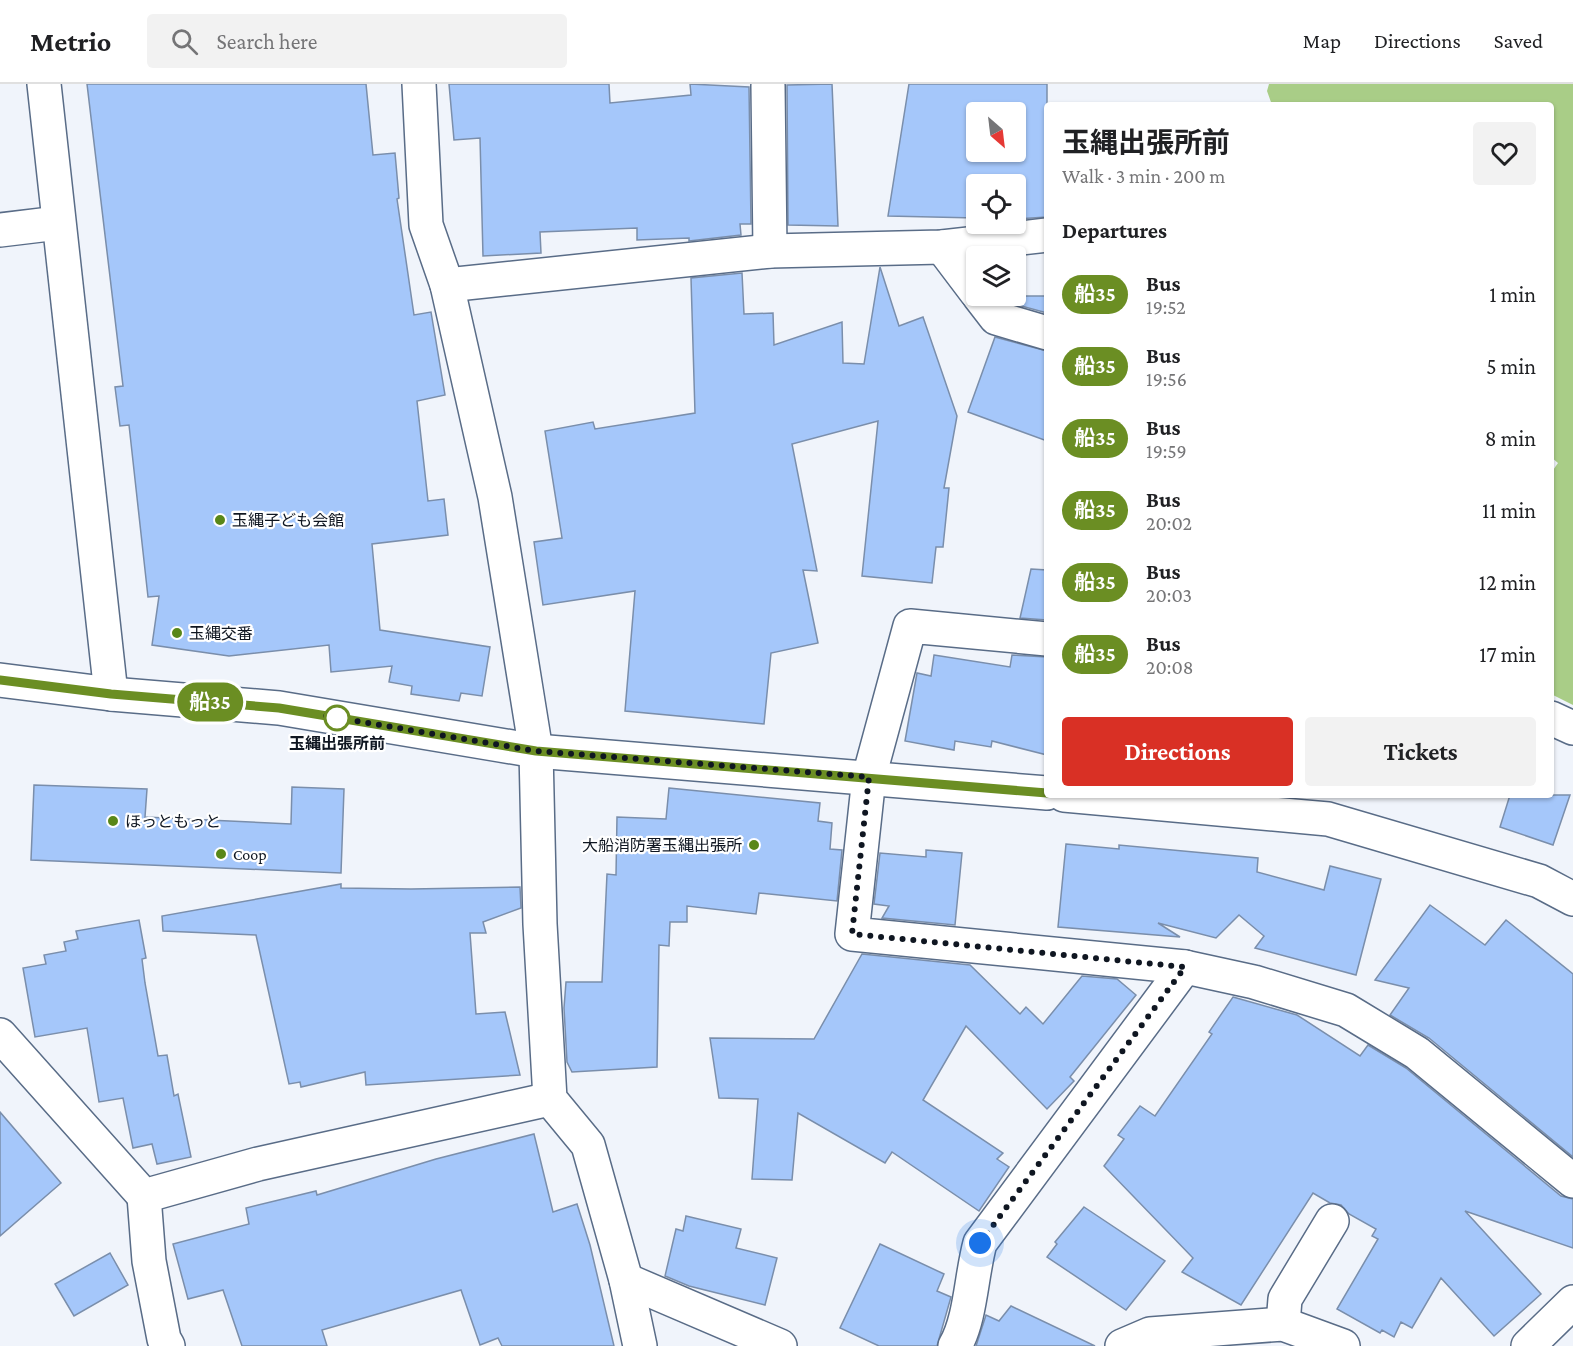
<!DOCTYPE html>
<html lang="en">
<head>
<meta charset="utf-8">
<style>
  body { margin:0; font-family:"Crimson Pro","Noto Sans JP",serif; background:#f2f2f2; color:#202124; height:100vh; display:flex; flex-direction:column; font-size:22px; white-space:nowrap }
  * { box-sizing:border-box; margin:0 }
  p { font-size:20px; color:#757577 }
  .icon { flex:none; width:33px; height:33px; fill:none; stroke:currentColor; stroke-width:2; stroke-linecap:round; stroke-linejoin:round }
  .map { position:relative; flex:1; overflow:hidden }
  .side { position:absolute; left:1044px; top:18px; width:510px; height:696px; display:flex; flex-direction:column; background:#fff; border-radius:6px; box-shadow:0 2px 4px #0004 }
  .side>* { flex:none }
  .badge { padding:0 12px; border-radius:20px; font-size:21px; line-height:39px }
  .needle { width:39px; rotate:152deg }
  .tools { position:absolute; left:966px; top:18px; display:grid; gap:12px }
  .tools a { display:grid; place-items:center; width:60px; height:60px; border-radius:6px; background:#fff; box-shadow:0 2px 4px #0004; font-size:30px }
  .you { position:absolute; width:30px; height:30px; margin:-15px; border:4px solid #fff; border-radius:50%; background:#1a73e8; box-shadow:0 0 0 9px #1a73e833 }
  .map>.badge { position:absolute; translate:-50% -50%; box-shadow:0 0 0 3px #fff }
  h2 { padding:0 18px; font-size:22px; line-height:54px }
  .round { display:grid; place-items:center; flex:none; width:63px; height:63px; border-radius:6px; background:#f2f2f2 }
  .summary { display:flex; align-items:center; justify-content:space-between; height:102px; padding:0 18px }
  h1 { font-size:28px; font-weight:700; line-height:45px }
  .primary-button { display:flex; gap:12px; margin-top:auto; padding:12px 18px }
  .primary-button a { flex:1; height:69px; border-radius:6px; background:#d93025; color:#fff; font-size:24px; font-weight:700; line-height:69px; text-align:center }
  .primary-button a+a { background:#f2f2f2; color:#202124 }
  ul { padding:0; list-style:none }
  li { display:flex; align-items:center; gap:18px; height:72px; padding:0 18px }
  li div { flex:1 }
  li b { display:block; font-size:22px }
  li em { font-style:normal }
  li .badge { min-width:66px; font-weight:700; text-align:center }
  header { display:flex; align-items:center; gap:36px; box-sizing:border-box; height:84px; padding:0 30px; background:#fff; border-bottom:2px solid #e0e0e0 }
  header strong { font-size:28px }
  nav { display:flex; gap:33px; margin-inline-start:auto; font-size:21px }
  .search { width:420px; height:54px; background:#f2f2f2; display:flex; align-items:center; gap:15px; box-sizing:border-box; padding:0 21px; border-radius:6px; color:#757577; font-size:22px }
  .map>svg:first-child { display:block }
</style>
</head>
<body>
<header>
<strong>Metrio</strong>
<div class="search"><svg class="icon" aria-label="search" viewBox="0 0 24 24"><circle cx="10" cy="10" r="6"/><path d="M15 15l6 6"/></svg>Search here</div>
<nav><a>Map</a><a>Directions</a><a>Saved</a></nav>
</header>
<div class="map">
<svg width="1573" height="1262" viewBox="0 0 1573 1262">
  <rect width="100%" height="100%" fill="#f0f4fb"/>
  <polygon fill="#a9cd87" points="1269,0 1573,0 1573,621 1551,610 1551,389 1558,379 1551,373 1551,21 1272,21 1267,7"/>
  <g fill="#a5c7fa" stroke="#7a8eab" stroke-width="1.5" fill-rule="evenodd">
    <polygon points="87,0 366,0 373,71 395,69 399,114 397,115 414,231 431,228 445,311 417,317 428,417 444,415 448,451 372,460 380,546 490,563 482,612 461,609 459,617 411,610 412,602 389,598 392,582 331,588 329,561 229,572 152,561 159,512 148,513 129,341 120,342 115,303 123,302"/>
    <polygon points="449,0 609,0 610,19 691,11 690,0 749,3 751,140 740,140 741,151 689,157 689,154 637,156 637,144 540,148 541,169 483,172 480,54 454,56"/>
    <polygon points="832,0 838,142 788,141 787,1"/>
    <path d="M909 0H1047V133L1016 135V100H976V134L888 132ZM976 28H1016V68H976Z"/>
    <polygon points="880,183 899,242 923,233 957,332 944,404 949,404 943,463 936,463 932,499 862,492 878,337 792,360 817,487 803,486 818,559 771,569 764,640 625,627 635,507 543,521 534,458 562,454 545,347 593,338 595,345 695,329 691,194 742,189 744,230 773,229 774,261 842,238 843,279 864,280"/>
    <polygon points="1003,212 1047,212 1047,229 1007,218"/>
    <polygon points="995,253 1047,267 1047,357 968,328"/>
    <polygon points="1031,485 1047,486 1047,536 1020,534"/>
    <polygon points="934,571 1010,583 1012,571 1047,573 1047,671 992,657 991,663 955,657 954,666 905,657 917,589 931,592"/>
    <polygon points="34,701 147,705 145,733 291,740 292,703 344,705 341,789 31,776"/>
    <polygon points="669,704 820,719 818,737 832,739 830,765 842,766 837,817 759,809 756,830 687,822 687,838 670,838 669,862 659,861 657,983 572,988 567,978 564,924 566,898 602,898 607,790 616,791 617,733 666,735"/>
    <polygon points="1510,711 1570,711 1553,761 1500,743"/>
    <polygon points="1066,760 1119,765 1119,761 1258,774 1257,788 1324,806 1330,782 1381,795 1356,891 1255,864 1264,852 1239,831 1216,854 1158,839 1180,853 1058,843"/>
    <polygon points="926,766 962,769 955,841 882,834 889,822 874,820 880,769 926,773"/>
    <polygon points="341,800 341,804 411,805 520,803 521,824 483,838 486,849 470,849 476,930 505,928 520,991 366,1001 365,988 301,1003 300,998 289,1000 256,851 163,847 162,832"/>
    <polygon points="1430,821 1485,861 1506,836 1573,890 1573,1073 1429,954 1390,931 1409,904 1375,896"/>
    <polygon points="139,836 146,874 142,875 145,899 158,972 167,971 174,1012 178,1010 191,1073 157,1080 152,1060 133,1064 123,1014 99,1018 87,944 35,953 23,884 46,880 44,871 66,867 64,858 78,855 76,847"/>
    <polygon points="862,870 970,881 1020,930 1026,923 1043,940 1082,892 1117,895 1136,911 1070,993 1074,997 1047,1025 966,942 923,1016 1003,1069 997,1075 1009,1083 979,1127 892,1068 885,1079 798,1029 792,1096 752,1095 758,1015 719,1014 710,954 814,955"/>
    <polygon points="1233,913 1297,931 1360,972 1368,961 1406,984 1561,1112 1573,1115 1573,1164 1465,1127 1541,1210 1494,1252 1441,1194 1412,1244 1401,1238 1394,1253 1382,1246 1380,1249 1337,1225 1378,1155 1372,1152 1376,1145 1349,1130 1341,1121 1330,1119 1313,1109 1241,1221 1182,1188 1193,1174 1104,1082 1124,1055 1118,1051 1140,1022 1155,1032 1212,950 1209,948"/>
    <polygon points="0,1028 61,1099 0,1152"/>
    <polygon points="534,1050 553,1128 577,1120 590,1161 614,1262 502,1262 498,1254 480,1261 461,1206 322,1246 327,1262 242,1262 223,1206 188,1215 173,1160 249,1140 246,1124 316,1107 317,1111 436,1075"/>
    <polygon points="1084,1123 1165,1177 1126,1226 1047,1173 1057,1160 1055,1158"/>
    <polygon points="686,1132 741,1145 736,1164 777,1174 765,1221 689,1202 665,1192 676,1145 683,1147"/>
    <polygon points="880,1160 944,1190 937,1207 951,1213 937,1262 879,1262 840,1244"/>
    <polygon points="110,1169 128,1201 74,1232 55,1200"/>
    <polygon points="1011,1222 1095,1262 976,1262 986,1231 999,1237"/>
  </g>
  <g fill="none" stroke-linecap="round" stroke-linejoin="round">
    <g stroke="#596c87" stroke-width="36">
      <g id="minor">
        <polyline points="44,0 111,610"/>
        <polyline points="419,0 426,141 447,201 495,413 536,667 540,840 550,1015 588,1061 626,1196 640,1262"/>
        <polyline points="768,2 770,167"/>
        <polyline points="0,146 58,139"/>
        <polyline points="942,163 976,208"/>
        <polyline points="447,201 770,167 942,163 1047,151"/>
        <polyline points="979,212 996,234 1047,249"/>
        <polyline points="1047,555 910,542 869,693 852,850 1185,883 1254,898 1346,926 1417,969 1573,1097"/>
        <polyline points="0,596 111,610 279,624 536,667 1047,709"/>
        <polyline points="1551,634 1573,644"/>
        <polyline points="1064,711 1328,735 1539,797 1573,815"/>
        <polyline points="0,951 144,1112 258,1080 550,1015"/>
        <polyline points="144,1112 149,1177 164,1255 168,1262"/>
        <polyline points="626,1196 780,1262"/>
        <polyline points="1283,1240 1285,1215 1332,1137"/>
        <path d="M955 1262C971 1234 971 1192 980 1159L1185 883"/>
        <polyline points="1122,1262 1150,1250 1283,1240 1343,1262"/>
        <polyline points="1528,1262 1573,1218"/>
      </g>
    </g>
    <use href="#minor" stroke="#fff" stroke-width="33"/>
  </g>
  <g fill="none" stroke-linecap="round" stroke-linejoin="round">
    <g stroke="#fff" stroke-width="14">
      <polyline id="line" points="0,596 111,610 279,624 536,667 1047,709"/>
    </g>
    <use href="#line" stroke="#6b8e23" stroke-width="9"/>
    <polyline stroke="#0f1621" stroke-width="6" stroke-dasharray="0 10.8" points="337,634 326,632 536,667 869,693 852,850 1185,883 980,1159"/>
  </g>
  <g fill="#598718" stroke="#fff" stroke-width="2">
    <circle cx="220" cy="436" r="6"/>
    <circle cx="177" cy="549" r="6"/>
    <circle cx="113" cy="737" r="6"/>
    <circle cx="754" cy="761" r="6"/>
    <circle cx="221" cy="770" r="6"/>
  </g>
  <circle fill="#fff" stroke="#6b8e23" stroke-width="3" cx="337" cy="634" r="12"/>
  <g text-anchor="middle" stroke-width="4.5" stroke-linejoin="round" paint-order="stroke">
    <g font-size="16" fill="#0f1621" stroke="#fff" text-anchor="start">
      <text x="232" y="442">玉縄子ども会館</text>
      <text x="189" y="555">玉縄交番</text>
      <text x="125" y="743">ほっともっと</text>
      <text x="742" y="767" text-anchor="end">大船消防署玉縄出張所</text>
      <text x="233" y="776">Coop</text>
    </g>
    <g font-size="16" font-weight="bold" fill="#0f1621" stroke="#fff">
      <text x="337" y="665">玉縄出張所前</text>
    </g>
  </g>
</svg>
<div class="tools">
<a><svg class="needle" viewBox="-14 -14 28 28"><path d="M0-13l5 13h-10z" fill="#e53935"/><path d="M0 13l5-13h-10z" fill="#757577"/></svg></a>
<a><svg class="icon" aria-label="locate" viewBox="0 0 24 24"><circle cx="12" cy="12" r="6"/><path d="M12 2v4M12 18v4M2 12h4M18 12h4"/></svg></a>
<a><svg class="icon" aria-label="layers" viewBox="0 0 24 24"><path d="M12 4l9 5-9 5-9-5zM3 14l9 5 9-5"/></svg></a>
</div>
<div class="you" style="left:980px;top:1159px"></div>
<b class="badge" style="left:210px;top:618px;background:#6b8e23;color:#fff">船35</b>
<section class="side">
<div class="summary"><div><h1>玉縄出張所前</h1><p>Walk · 3 min · 200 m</p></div><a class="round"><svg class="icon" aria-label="heart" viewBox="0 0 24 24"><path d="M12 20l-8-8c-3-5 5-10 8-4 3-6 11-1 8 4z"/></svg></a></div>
<h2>Departures</h2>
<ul>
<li><span class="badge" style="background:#6b8e23;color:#fff">船35</span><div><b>Bus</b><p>19:52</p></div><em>1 min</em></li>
<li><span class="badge" style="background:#6b8e23;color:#fff">船35</span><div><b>Bus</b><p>19:56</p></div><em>5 min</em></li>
<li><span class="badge" style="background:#6b8e23;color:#fff">船35</span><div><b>Bus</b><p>19:59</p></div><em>8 min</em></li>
<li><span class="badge" style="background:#6b8e23;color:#fff">船35</span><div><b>Bus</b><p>20:02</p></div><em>11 min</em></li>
<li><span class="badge" style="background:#6b8e23;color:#fff">船35</span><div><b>Bus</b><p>20:03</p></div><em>12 min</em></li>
<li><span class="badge" style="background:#6b8e23;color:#fff">船35</span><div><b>Bus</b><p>20:08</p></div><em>17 min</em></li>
</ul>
<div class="primary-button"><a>Directions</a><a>Tickets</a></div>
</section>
</div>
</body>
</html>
